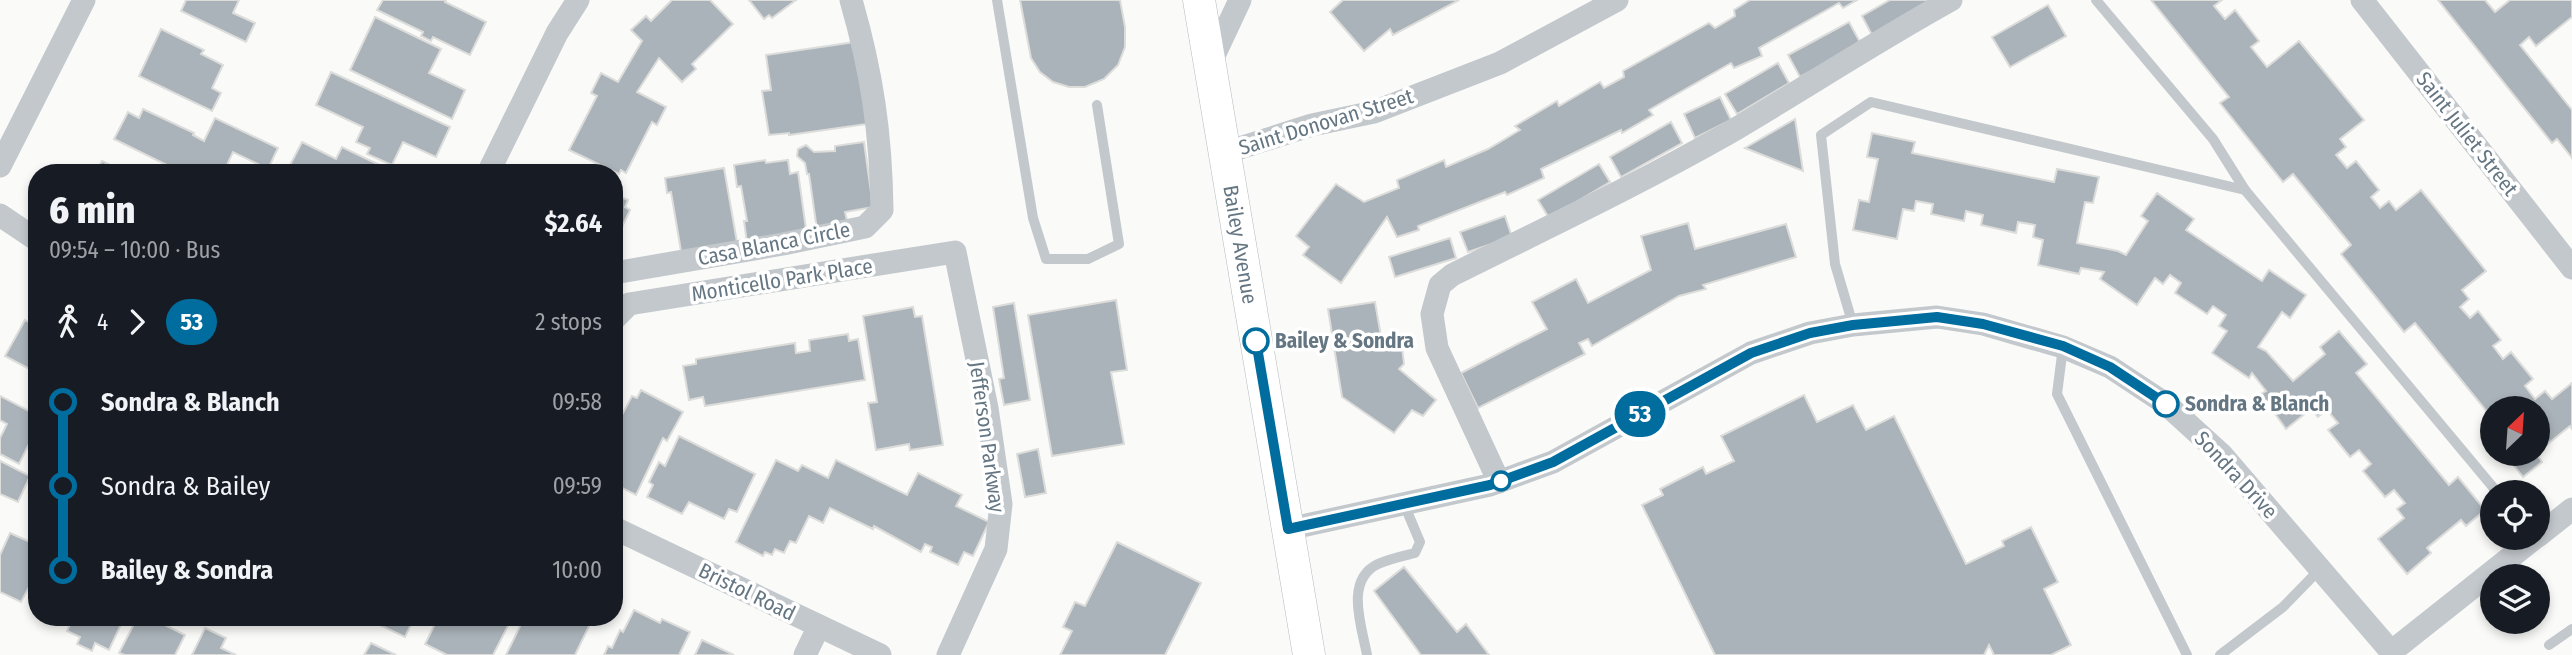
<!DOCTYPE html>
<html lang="en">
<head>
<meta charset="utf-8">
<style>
  body { margin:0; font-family:"Fira Sans Condensed",sans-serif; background:#242831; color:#f1f3f6; height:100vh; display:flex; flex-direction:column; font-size:26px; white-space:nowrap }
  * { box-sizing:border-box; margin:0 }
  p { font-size:23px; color:#9ea1a6 }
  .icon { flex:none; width:38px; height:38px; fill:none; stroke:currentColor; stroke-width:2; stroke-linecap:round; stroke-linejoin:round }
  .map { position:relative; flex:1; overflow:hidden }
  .panel { position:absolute; left:28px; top:164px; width:595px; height:462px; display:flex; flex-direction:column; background:#171b24; border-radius:28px; box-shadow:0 4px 10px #0003 }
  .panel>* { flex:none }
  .badge { padding:0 14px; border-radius:23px; font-size:24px; line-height:46px }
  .needle { width:46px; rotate:25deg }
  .buttons { position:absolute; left:2480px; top:396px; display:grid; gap:14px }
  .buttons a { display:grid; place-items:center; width:70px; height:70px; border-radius:50%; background:#171b24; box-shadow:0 4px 10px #0003; font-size:35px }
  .map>.badge { position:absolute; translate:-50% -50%; box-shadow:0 0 0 4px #fff }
  .legs { display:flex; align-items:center; gap:10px; height:77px; padding:0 21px; font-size:23px }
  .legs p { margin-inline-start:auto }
  .overview { display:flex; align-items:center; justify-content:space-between; height:119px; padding:0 21px }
  h1 { font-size:38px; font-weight:800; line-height:52px }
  ul { padding:0 21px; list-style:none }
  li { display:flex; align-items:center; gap:24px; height:84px; font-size:26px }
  li i { display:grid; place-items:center; width:10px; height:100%; margin:0 9px; background:currentColor }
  li i::after { content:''; width:18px; height:18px; margin:-9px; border:5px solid; border-radius:50%; background:#171b24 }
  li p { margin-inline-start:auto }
  li:first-child i { background:linear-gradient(#0000 50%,currentColor 0) }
  li:last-child i { background:linear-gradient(currentColor 50%,#0000 0) }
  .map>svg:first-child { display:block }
</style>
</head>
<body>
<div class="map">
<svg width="2572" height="655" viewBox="0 0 2572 655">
  <rect width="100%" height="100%" fill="#fafaf8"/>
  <g fill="#aab3b9" stroke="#dcdcda" stroke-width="2">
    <polygon points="186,0 239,0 233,13 255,23 246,42 181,11"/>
    <polygon points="383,0 446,0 445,2 486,22 470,55 433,37 431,41 421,36 423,32 377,10"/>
    <polygon points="672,0 710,0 733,24 692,64 696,69 682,82 659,58 637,92 666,107 657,125 652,122 626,173 621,170 619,174 569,150 597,96 591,93 601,73 618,82 642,41 631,30 646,16 651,21"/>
    <polygon points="749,0 796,0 772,18 769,15 764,19"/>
    <polygon points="1020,0 1120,0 1125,27 1125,47 1118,65 1104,79 1085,87 1069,87 1053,82 1040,72 1031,58"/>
    <polygon points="1343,0 1459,0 1393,35 1390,29 1364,51 1330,12"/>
    <polygon points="1750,0 1857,0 1843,8 1839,3 1759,48 1762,56 1734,68 1731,63 1649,110 1653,115 1622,133 1621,130 1541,169 1544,178 1507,195 1505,192 1418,226 1419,230 1397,237 1387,217 1341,283 1303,255 1309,247 1296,236 1336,184 1364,202 1399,188 1397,180 1444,160 1446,167 1488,149 1520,130 1515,126 1557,101 1559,106 1600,82 1604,88 1624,77 1623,71 1709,23 1715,28 1735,16 1734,10"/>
    <polygon points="1890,0 1934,0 1873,37 1862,16"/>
    <polygon points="2151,0 2222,0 2214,6 2225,19 2235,10 2259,41 2251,47 2267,67 2299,41 2364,120 2340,139 2346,147 2336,155 2347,168 2356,161 2379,190 2371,197 2380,208 2389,201 2396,210 2421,190 2486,271 2462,290 2469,299 2460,307 2470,318 2478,311 2501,340 2493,346 2503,359 2511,352 2533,379 2525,386 2535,399 2545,391 2552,399 2572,383 2572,429 2570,426 2538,452 2538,408 2492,408 2492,418 2415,323 2404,332 2341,254 2351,245 2293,174 2283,182 2220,103 2229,97"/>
    <polygon points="2438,0 2485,0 2495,12 2510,0 2572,0 2572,17 2536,46 2529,37 2520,45 2572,110 2572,158 2557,139 2552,143"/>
    <polygon points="2048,5 2066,36 2010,67 1992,37"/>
    <polygon points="375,17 441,49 429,73 465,90 452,119 350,70"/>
    <polygon points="1849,22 1861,44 1800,77 1788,55"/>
    <polygon points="161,29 204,50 201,54 223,65 212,88 221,93 212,111 139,76"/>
    <polygon points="855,42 867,124 789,135 789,133 769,135 762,91 771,90 766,55"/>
    <polygon points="1778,63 1789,83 1737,114 1725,94"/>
    <polygon points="331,72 450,127 436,157 403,142 392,165 367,154 370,148 356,142 363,127 316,105"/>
    <polygon points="1720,97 1731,120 1695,138 1684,114"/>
    <polygon points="143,109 194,133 193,135 204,141 215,118 278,148 268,169 233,152 223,173 183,173 114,139 128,112 139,118"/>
    <polygon points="1795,119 1803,171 1745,148"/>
    <polygon points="1671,122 1682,143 1621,177 1610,157"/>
    <polygon points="1872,133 1915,142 1912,153 2054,182 2057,169 2099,177 2093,203 2085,202 2077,243 2118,251 2126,255 2148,221 2141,216 2157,193 2194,219 2186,230 2262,281 2269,270 2306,295 2290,318 2282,312 2258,347 2266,351 2293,381 2325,354 2320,347 2339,331 2367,364 2356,373 2449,485 2458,477 2485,510 2466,526 2461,520 2427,548 2431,553 2407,574 2378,539 2404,518 2397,509 2405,503 2394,490 2385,497 2363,471 2371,464 2359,450 2350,457 2328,430 2338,423 2327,410 2318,417 2311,409 2286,429 2261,394 2266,391 2252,373 2249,378 2212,353 2227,331 2219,326 2226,315 2213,306 2207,314 2175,293 2181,283 2170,275 2163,284 2155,278 2137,305 2100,279 2104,272 2081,268 2079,274 2038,265 2043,240 2033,237 2035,225 2018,222 2016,233 1981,225 1983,215 1966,211 1964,221 1931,214 1933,204 1916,201 1914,211 1903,209 1897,239 1853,230 1859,200 1869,202 1878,159 1867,157"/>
    <polygon points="302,142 336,159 342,147 396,173 286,173"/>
    <polygon points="864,142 873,207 845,212 848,225 817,230 809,174 807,174 805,163 797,156 798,149 806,145 814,152 835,151 835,146"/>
    <polygon points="765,160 766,163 788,160 790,174 798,172 806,229 747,243 744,221 747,221 741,186 737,187 734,165"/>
    <polygon points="102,161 126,173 95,173"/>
    <polygon points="1599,164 1610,182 1549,218 1538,200"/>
    <polygon points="724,168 738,248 682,257 671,192 667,193 665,178"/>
    <polygon points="614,194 628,200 625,207 630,210 614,244"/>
    <polygon points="1505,216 1512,237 1468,252 1460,232"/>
    <polygon points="1688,223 1695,249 1786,224 1796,257 1703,285 1706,289 1679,296 1592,346 1588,339 1579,343 1585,354 1478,408 1461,373 1547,329 1532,302 1576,279 1588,303 1651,270 1641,236"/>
    <polygon points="1450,238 1456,258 1395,277 1389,257"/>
    <polygon points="1116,300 1127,370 1111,372 1124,444 1052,456 1028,315"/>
    <polygon points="1375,302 1383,348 1402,347 1404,364 1399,369 1436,400 1423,416 1412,410 1394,433 1342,397 1328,309"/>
    <polygon points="1014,303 1030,400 1004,405 999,379 1004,378 993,307"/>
    <polygon points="913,307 915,317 922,316 943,445 910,450 909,444 876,450 868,403 877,402 863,316"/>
    <polygon points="25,320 37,327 37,373 5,356"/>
    <polygon points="848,334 849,341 858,339 865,380 705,406 703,397 689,400 683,366 696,364 696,359 795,343 796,353 810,351 809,340"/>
    <polygon points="641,390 683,412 667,441 663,438 636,495 614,484 614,430 632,396 637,398"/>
    <polygon points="1804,395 1817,422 1853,405 1866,430 1894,416 1966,564 2004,546 2002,541 2031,527 2058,582 2044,589 2071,645 2051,655 1994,655 1989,645 1984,655 1715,655 1642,505 1663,495 1660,489 1703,467 1706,474 1734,461 1721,436"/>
    <polygon points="0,396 37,415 37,428 19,464 0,454 0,438 7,424 0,420"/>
    <polygon points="679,436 755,474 737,512 729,509 724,519 689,502 682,514 647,497 653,485 649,482 659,462 665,466"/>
    <polygon points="1038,449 1046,493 1025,497 1017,454"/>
    <polygon points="2504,453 2536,453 2542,462 2523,477"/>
    <polygon points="776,460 798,471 802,465 828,478 836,460 907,495 918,473 962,495 956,506 989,522 973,556 964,552 958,565 930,552 932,547 925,544 921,552 874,526 873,529 830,508 823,523 809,516 796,543 790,541 784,553 775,549 772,555 765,552 763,556 736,542"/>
    <polygon points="0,461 30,476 18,502 0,494"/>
    <polygon points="10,533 37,545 37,572 21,602 0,592 0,555"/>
    <polygon points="1117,542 1201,583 1165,655 1060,655 1072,631 1063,627 1075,602 1085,606"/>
    <polygon points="1404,567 1457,632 1466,624 1489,655 1421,655 1374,591"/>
    <polygon points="634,610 660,623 662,619 690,632 679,655 604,655 608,646 612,648 620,630 623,632"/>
    <polygon points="73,618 124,618 109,650 95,643 92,651 77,644 80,637 67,631"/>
    <polygon points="137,618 151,618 185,635 175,655 125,655 119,653"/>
    <polygon points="365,618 414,618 405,637"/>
    <polygon points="438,618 512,618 493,655 447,655 425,644"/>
    <polygon points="524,618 593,618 575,655 506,655"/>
    <polygon points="205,628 226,638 221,648 236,655 192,655"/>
    <polygon points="702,640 734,655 695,655"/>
    <polygon points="371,643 396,655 364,655"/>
  </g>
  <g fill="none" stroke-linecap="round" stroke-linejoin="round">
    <g stroke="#b3babf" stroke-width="33">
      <g id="secondary">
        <path id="s1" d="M1199 0 1309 655"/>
      </g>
    </g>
    <g stroke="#c3c8cc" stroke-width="10">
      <polyline points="997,0 1033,218 1046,259 1088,259 1119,244 1097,105"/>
      <polyline points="2096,0 2213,139 2245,190"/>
      <polyline points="1853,325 1835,264 1821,135 1871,102 2245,190 2497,492"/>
      <polyline points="2063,347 2057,394 2187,655"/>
      <polyline points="2549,645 2572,629"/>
      <path d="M1367 655C1362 627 1344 580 1378 564 1389 559 1403 556 1415 553L1420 542 1404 504"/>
      <polyline points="2220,655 2283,607 2320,569"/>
    </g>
    <g stroke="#c3c8cc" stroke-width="23">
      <polyline points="2362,0 2572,268"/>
      <polyline points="1209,66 1240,0"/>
      <polyline points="1224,153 1312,125 1374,112 1500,63 1617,0"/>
      <polyline points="0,166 84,0"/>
      <polyline points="488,173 557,33 578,0"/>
      <polyline points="0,215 37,240"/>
      <path d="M614 273 783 244 865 227 882 210C881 133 872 73 851 0"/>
      <polyline points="614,319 629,304 955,252 987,408 1001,504 996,549 948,655"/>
      <path d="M1499 482 1437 348 1432 314 1440 285 1452 275C1544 229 1637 185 1727 134 1802 90 1875 42 1951 0"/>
      <polyline points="614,528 880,655"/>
      <polyline points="1288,529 1490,485 1553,462 1751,353 1810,333 1853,325 1937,317 1983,324 2063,347 2110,367 2166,404 2222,455 2394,655"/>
      <polyline points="2538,536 2572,509"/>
      <polyline points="2391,652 2536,537"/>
      <polyline points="805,655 819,626"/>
    </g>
    <use href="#secondary" stroke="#fff" stroke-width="32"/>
  </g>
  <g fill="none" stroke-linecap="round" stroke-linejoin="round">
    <g stroke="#fff" stroke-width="16">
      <polyline id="line-1" points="1256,341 1288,529 1490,485 1553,462 1751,353 1810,333 1853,325 1937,317 1983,324 2063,346 2110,367 2166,404"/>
    </g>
    <use href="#line-1" stroke="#006d9e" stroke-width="10"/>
  </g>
  <g fill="#fff" stroke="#006d9e" stroke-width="3.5">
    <circle cx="1256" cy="341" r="12"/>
    <circle cx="2166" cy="404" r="12"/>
    <circle cx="1501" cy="481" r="9"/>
  </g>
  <g text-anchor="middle" stroke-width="7" stroke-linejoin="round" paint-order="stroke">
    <g font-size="21" fill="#657683" stroke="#fff">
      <text transform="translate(1326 122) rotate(-17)" y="7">Saint Donovan Street</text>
      <text transform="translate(2467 134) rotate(52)" y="7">Saint Juliet Street</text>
      <text transform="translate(774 244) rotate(-11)" y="7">Casa Blanca Circle</text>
      <text dy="7" stroke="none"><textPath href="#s1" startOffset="248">Bailey Avenue</textPath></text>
      <text transform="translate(782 280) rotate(-9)" y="7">Monticello Park Place</text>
      <text transform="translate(987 437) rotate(82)" y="7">Jefferson Parkway</text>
      <text transform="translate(2236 475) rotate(47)" y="7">Sondra Drive</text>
      <text transform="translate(747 592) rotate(26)" y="7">Bristol Road</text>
    </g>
    <g font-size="21" font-weight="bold" fill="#657683" stroke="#fff" text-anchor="start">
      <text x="1275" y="348">Bailey &amp; Sondra</text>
      <text x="2185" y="411">Sondra &amp; Blanch</text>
    </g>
  </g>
</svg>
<div class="buttons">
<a><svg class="needle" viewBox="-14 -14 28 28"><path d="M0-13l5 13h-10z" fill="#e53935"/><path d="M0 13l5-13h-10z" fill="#9ea1a6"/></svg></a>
<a><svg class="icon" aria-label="locate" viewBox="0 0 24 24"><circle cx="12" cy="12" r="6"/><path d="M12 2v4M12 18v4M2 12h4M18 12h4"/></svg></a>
<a><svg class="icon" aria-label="layers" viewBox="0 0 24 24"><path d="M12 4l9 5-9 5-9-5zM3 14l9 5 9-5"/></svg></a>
</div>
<b class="badge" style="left:1640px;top:414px;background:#006d9e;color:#fff">53</b>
<section class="panel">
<div class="overview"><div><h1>6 min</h1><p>09:54 – 10:00 · Bus</p></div><b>$2.64</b></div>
<div class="legs"><svg class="icon" aria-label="walk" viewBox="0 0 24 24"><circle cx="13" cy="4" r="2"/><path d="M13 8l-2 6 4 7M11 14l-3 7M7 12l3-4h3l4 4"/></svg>4<svg class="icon" aria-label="forward" viewBox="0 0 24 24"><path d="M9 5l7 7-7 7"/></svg><b class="badge" style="background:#006d9e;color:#fff">53</b><p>2 stops</p></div>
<ul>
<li><i style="color:#006d9e"></i><b>Sondra &amp; Blanch</b><p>09:58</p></li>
<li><i style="color:#006d9e"></i><span>Sondra &amp; Bailey</span><p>09:59</p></li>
<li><i style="color:#006d9e"></i><b>Bailey &amp; Sondra</b><p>10:00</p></li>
</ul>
</section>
</div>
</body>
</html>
